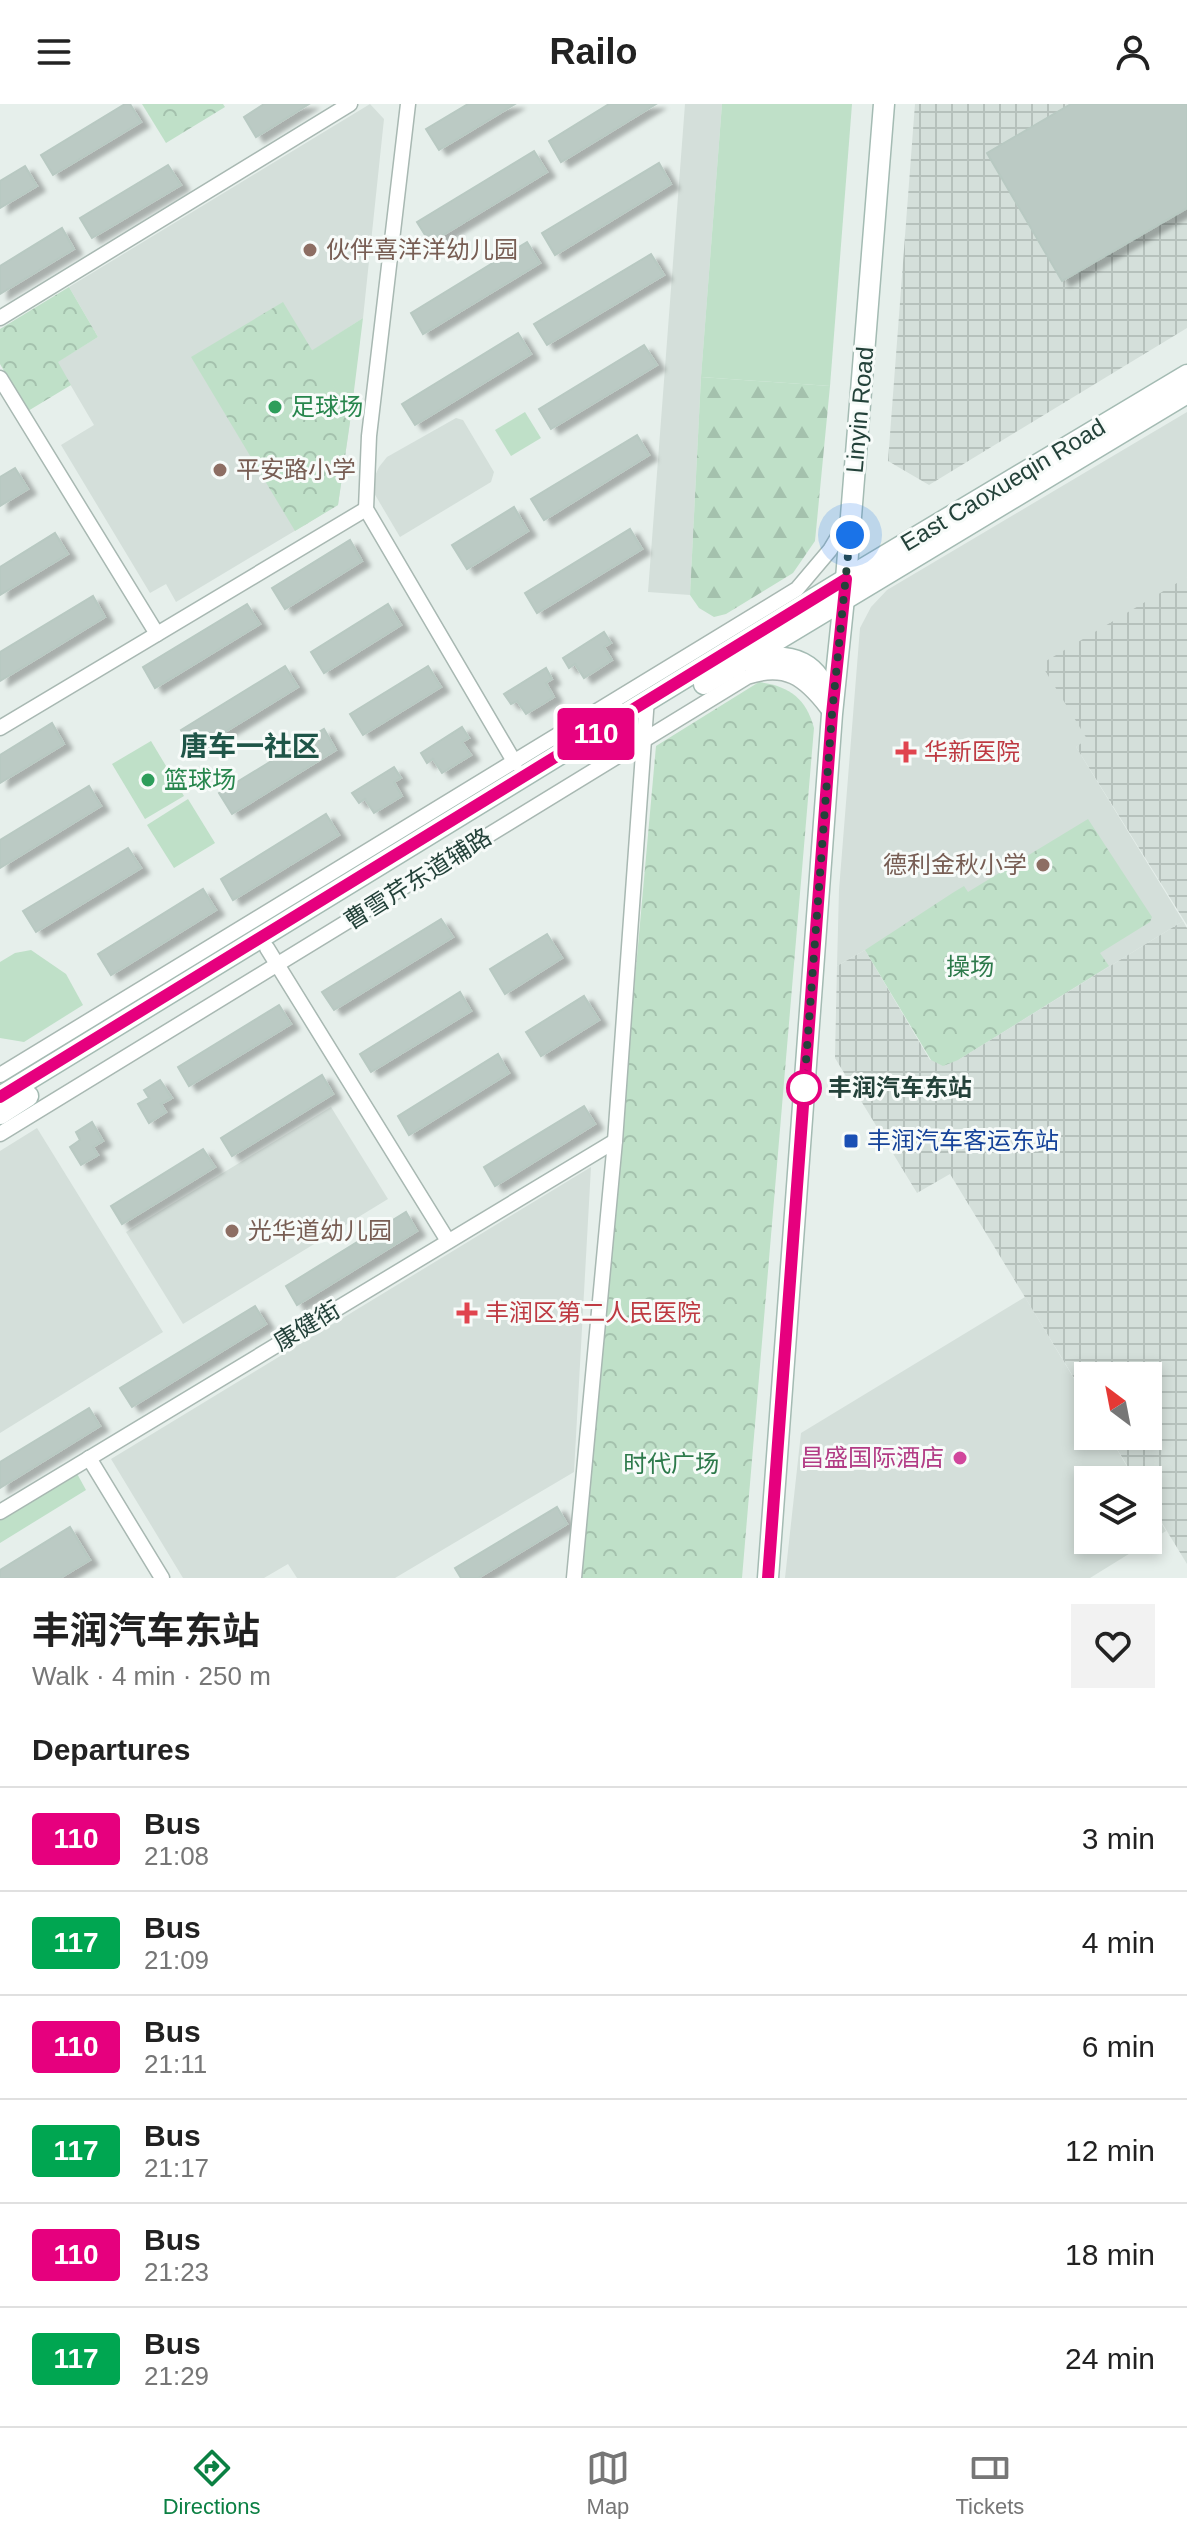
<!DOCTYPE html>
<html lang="en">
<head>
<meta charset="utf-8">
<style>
  body { margin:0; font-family:Arial,"Noto Sans SC",sans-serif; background:#f2f2f2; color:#222; height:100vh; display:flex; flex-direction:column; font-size:30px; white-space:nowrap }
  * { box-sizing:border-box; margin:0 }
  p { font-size:26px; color:#767676 }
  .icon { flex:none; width:44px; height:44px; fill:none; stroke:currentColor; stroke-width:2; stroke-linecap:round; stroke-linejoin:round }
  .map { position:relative; height:1474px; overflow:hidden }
  .panel { display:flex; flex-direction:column; background:#fff; flex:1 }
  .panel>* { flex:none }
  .badge { padding:0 16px; border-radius:6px; font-size:28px; line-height:52px }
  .needle { width:52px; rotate:328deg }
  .tools { position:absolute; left:1074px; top:1258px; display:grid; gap:16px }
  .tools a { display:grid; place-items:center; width:88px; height:88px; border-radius:0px; background:#fff; box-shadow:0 4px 12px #0003; font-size:40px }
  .you { position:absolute; width:40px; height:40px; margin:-20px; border:6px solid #fff; border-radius:50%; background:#1a73e8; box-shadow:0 0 0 12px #1a73e833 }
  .map>.badge { position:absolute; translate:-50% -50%; box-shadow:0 0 0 4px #fff }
  h2 { padding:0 32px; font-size:30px; line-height:72px }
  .round { display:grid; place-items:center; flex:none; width:84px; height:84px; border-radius:0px; background:#f2f2f2 }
  .overview { display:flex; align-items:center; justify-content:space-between; height:136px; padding:0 32px }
  h1 { font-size:38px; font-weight:700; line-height:60px }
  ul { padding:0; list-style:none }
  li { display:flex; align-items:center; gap:24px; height:104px; padding:0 32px; border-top:2px solid #e0e0e0 }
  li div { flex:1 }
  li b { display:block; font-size:30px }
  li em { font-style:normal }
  li .badge { min-width:88px; font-weight:700; text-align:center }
  header { display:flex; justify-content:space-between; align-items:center; height:104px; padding:0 32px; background:#fff; font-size:36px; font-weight:700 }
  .dock { display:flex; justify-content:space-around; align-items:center; height:112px; border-top:2px solid #e0e0e0; background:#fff; font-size:22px; color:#767676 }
  .dock a { display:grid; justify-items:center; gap:4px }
  .dock .selected { color:#0b8043 }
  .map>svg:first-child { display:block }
</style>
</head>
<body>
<header><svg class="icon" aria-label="menu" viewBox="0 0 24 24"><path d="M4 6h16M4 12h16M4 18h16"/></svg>Railo<svg class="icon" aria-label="person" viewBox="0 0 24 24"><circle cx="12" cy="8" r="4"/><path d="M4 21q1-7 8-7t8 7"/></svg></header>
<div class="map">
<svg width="1187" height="1474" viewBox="0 0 1187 1474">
  <defs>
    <pattern id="industrial-grid" width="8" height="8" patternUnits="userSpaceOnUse" patternTransform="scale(2)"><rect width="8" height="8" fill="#d4dfda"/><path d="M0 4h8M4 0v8" fill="none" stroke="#b6c1bc"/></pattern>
    <pattern id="forest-firs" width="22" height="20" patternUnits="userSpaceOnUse" patternTransform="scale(2)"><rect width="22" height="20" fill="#bfe0c8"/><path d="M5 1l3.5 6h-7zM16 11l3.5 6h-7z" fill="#a4c1ad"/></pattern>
    <pattern id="park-crowns" width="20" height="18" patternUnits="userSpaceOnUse" patternTransform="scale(2)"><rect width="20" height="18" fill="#bfe0c8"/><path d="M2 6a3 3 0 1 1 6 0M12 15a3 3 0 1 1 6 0" fill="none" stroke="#a4c1ad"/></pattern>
    <filter id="shadow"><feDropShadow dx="8" dy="5" stdDeviation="2" flood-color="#0004"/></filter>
  </defs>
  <rect width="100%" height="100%" fill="#e6efeb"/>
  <g fill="#d4dfda">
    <polygon points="370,0 384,15 363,214 312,247 351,311 338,401 176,498 166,480 150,489 61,341 94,321 57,258 98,233 69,183"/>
    <polygon points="685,0 722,0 701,273 690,491 648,488"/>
    <polygon points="1187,308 1187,473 1087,636 1076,643 1183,817 958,956 865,846 837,862 839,786 860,524 871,503 887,486"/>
    <polygon points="456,314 463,316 494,368 491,378 400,433 374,389 373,376 379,363 387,353"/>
    <polygon points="331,1003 388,1095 183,1220 126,1128"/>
    <polygon points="37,1024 163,1228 0,1329 0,1047"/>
    <polygon points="591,1063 574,1368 395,1474 297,1474 288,1460 264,1474 183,1474 111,1355"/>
    <polygon points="1025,1193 1088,1298 1088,1332 1109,1332 1135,1376 1088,1376 1088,1436 1148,1436 1148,1397 1166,1427 1090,1474 785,1474 801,1329"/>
  </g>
  <g fill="url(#industrial-grid)">
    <polygon points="915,0 1187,0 1187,224 929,381 888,357"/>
    <polygon points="1187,473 1187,821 1076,643 1087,635 1041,560"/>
    <polygon points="1183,817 1187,824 1187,1460 1148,1396 1148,1376 1136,1376 1109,1332 1148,1332 1148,1272 1088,1272 1088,1297 950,1070 917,1089 835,954 837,862 865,846 930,956 958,956"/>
  </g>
  <g fill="#bfe0c8">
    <polygon points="722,0 852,0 830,282 701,273"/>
    <polygon points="363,214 351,311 311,247"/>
    <polygon points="525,308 541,334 511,352 495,326"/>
    <polygon points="151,637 184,692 145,715 112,660"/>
    <polygon points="188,695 215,739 174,764 147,721"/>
    <polygon points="31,846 66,870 83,901 24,938 0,934 0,858 15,849"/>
    <polygon points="75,1366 86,1386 0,1439 0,1413"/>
  </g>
  <polygon fill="url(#forest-firs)" points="701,273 830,282 815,437 793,469 726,510 714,513 699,504 690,491"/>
  <g fill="url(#park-crowns)">
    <polygon points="142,0 223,0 225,3 166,39"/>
    <polygon points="69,183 98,233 58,258 71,281 28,307 0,260 0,225"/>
    <polygon points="283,198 351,311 338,401 295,427 191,253"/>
    <path d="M759 578C789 582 806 594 814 624L742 1474H581L656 642Z"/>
    <polygon points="1088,715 1152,813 1150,818 1100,849 1109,862 958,956 943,962 931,956 865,846 954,788 964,782 968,788"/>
  </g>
  <g fill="#bbcac4" stroke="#b8c9c2" stroke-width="2" filter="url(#shadow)">
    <polygon points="125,0 130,0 141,18 53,71 41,51"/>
    <polygon points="264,0 309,0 256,33 244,13"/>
    <polygon points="468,0 515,0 439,46 426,25"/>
    <polygon points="609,0 656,0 561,58 549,37"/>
    <polygon points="1071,0 1187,0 1187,104 1062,177 987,49"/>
    <polygon points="534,47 547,68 430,139 417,118"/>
    <polygon points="659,59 671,80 555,151 542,129"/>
    <polygon points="168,61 181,81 92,134 80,114"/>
    <polygon points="25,62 37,82 0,104 0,77"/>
    <polygon points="62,124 74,145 0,190 0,162"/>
    <polygon points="527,138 540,159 423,230 411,209"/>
    <polygon points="651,150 664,171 547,241 534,220"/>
    <polygon points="518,229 531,250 415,321 402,300"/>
    <polygon points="644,241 657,261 551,325 539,305"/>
    <polygon points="637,331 649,351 544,416 531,395"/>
    <polygon points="15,364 28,385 0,402 0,373"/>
    <polygon points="514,403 528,427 467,465 452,441"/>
    <polygon points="630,425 642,445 537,509 525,489"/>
    <polygon points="55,429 68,450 0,491 0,463"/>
    <polygon points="350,436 362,457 285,505 272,484"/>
    <polygon points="93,492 105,513 0,577 0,548"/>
    <polygon points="247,500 260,520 155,584 143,563"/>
    <polygon points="388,500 401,521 324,569 311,548"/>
    <polygon points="604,528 611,539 604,543 612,556 584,574 575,560 569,564 563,554"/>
    <polygon points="285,562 298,583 194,647 181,626"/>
    <polygon points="428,562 441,583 363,631 350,610"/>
    <polygon points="546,564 552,575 546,579 554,593 526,610 517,597 511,600 504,590"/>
    <polygon points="52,619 64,640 0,679 0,651"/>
    <polygon points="462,623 469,634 462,638 471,651 442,669 433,655 427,659 421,649"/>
    <polygon points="324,625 336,646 232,710 219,689"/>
    <polygon points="394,663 401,674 394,678 402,692 374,709 365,695 359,699 352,689"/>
    <polygon points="89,682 101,702 0,764 0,736"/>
    <polygon points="326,710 339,731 233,796 221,775"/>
    <polygon points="128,744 141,764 36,828 23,807"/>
    <polygon points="203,785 216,806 111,871 98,850"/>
    <polygon points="441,815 453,833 334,906 322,888"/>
    <polygon points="547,830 562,854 505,890 490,865"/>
    <polygon points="460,888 471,907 371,968 360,950"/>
    <polygon points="584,892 599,916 541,952 526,928"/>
    <polygon points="279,901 291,920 189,982 178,963"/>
    <polygon points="498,950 509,969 409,1031 398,1012"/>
    <polygon points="322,971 333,990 232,1052 221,1034"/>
    <polygon points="160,976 172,994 161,1000 166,1008 149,1019 138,1000 149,994 144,986"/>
    <polygon points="584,1002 595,1020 495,1082 484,1063"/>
    <polygon points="92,1018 103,1037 93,1043 98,1051 81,1061 70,1043 80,1036 76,1028"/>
    <polygon points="203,1045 215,1063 122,1120 111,1102"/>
    <polygon points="406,1108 417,1127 297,1201 286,1182"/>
    <polygon points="255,1202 266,1220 132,1303 120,1284"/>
    <polygon points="89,1304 100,1322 0,1384 0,1358"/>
    <polygon points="557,1403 567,1420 478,1474 461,1474 455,1464"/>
    <polygon points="70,1423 90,1456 60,1474 0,1474 0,1466"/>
  </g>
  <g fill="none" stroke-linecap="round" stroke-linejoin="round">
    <g stroke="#a8b8b2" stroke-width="17">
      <g id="street">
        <polyline points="408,0 369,332 366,405 515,659"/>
        <polyline points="0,214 350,0"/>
        <polyline points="0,274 157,530"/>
        <polyline points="0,624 366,405"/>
        <polyline points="267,844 448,1137"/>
        <polyline points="0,971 797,485 830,446 848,416"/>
        <path d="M0 1030 747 573C785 560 804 574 827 604"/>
        <polyline points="89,1354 162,1474"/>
        <polyline points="0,1408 615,1037"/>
        <polyline points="574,1474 615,1037 647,594"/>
      </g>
    </g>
    <g stroke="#a4bbb3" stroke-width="23">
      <g id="secondary">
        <path d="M750 557C792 547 821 558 830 602"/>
        <polyline points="704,580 1187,289"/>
        <polyline points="0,993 846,475 1187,271"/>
        <polyline points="0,1010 28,992"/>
        <polyline points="768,1474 832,610 846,475 884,0"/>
      </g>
    </g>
    <use href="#street" stroke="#fff" stroke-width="14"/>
    <use href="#secondary" stroke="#fff" stroke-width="20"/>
  </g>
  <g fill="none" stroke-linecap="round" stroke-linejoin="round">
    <g stroke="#fff" stroke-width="18">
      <polyline id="line" points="0,993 846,475 832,610 768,1474"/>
    </g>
    <use href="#line" stroke="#e6007e" stroke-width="12"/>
    <polyline stroke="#24423a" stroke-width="8" stroke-dasharray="0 14.4" points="804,984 832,610 850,431"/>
  </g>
  <g fill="#8d6e63" stroke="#f7fbf9" stroke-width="3">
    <circle cx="310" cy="146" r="8"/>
    <circle cx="220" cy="366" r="8"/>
    <circle cx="1043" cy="761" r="8"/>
    <circle cx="232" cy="1127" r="8"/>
  </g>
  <g fill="#2e9e5b" stroke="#f7fbf9" stroke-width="3">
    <circle cx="275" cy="303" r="8"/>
    <circle cx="148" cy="676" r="8"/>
  </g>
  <g fill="#e0444e" stroke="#f7fbf9" stroke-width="3">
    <path d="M902 636h8v8h8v8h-8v8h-8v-8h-8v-8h8z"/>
    <path d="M463 1197h8v8h8v8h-8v8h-8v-8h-8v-8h8z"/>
  </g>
  <circle fill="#fff" stroke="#e6007e" stroke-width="4" cx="804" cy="984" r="16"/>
  <rect fill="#1a4fb4" stroke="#f7fbf9" stroke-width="3" x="843" y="1029" width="16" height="16" rx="4"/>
  <circle fill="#d1479c" stroke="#f7fbf9" stroke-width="3" cx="960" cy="1354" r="8"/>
  <g text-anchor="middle" stroke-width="6" stroke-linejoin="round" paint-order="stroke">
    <g font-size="24" fill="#785e54" stroke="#f7fbf9" text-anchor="start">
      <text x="326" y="154">伙伴喜洋洋幼儿园</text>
      <text x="236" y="374">平安路小学</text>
      <text x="1027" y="769" text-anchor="end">德利金秋小学</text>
      <text x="248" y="1135">光华道幼儿园</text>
    </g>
    <g font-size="24" fill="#27864d" stroke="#f7fbf9" text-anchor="start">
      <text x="291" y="311">足球场</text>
      <text x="164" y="684">篮球场</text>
    </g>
    <g font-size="24" fill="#24423a" stroke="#f7fbf9">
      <text transform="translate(860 306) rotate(-85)" y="8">Linyin Road</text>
      <text transform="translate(1003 381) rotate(-31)" y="8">East Caoxueqin Road</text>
      <text transform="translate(418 775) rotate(-32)" y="8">曹雪芹东道辅路</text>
      <text transform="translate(307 1222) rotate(-31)" y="8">康健街</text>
    </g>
    <g font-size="24" fill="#be3a42" stroke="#f7fbf9" text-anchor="start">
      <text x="924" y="656">华新医院</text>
      <text x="485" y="1217">丰润区第二人民医院</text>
    </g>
    <g font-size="24" fill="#2d7a4b" stroke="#f7fbf9">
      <text x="970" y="871">操场</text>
      <text x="671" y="1368">时代广场</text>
    </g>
    <g font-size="24" font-weight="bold" fill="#24423a" stroke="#f7fbf9" text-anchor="start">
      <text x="828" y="992">丰润汽车东站</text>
    </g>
    <g font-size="24" fill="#164399" stroke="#f7fbf9" text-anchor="start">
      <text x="867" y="1045">丰润汽车客运东站</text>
    </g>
    <g font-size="24" fill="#b23c85" stroke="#f7fbf9" text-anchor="end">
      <text x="944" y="1362">昌盛国际酒店</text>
    </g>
    <g font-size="28" font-weight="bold" fill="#1f5548" stroke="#f7fbf9">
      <text x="250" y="652">唐车一社区</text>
    </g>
  </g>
</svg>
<div class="tools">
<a><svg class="needle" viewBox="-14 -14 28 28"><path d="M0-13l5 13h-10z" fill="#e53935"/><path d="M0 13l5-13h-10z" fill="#767676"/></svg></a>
<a><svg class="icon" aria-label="layers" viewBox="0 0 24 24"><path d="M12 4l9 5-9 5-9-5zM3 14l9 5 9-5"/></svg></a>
</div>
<div class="you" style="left:850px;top:431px"></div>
<b class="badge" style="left:596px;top:630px;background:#e6007e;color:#fff">110</b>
</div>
<section class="panel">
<div class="overview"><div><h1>丰润汽车东站</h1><p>Walk · 4 min · 250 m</p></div><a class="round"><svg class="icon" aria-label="heart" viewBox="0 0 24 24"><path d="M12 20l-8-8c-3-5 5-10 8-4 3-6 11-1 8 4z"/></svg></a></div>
<h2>Departures</h2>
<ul>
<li><span class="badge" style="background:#e6007e;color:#fff">110</span><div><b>Bus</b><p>21:08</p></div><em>3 min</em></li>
<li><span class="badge" style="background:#00a651;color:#fff">117</span><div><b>Bus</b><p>21:09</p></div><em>4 min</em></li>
<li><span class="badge" style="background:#e6007e;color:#fff">110</span><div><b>Bus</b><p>21:11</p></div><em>6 min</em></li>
<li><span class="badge" style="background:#00a651;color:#fff">117</span><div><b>Bus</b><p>21:17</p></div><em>12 min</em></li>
<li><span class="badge" style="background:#e6007e;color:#fff">110</span><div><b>Bus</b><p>21:23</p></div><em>18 min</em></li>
<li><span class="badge" style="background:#00a651;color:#fff">117</span><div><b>Bus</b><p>21:29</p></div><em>24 min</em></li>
</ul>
</section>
<nav class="dock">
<a class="selected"><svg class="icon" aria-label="directions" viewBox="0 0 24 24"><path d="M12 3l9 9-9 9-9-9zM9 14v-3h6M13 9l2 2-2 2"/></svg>Directions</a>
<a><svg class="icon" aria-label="map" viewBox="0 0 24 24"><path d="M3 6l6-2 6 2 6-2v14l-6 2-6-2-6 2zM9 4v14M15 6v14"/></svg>Map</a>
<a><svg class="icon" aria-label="tickets" viewBox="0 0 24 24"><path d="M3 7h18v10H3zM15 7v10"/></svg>Tickets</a>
</nav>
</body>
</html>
